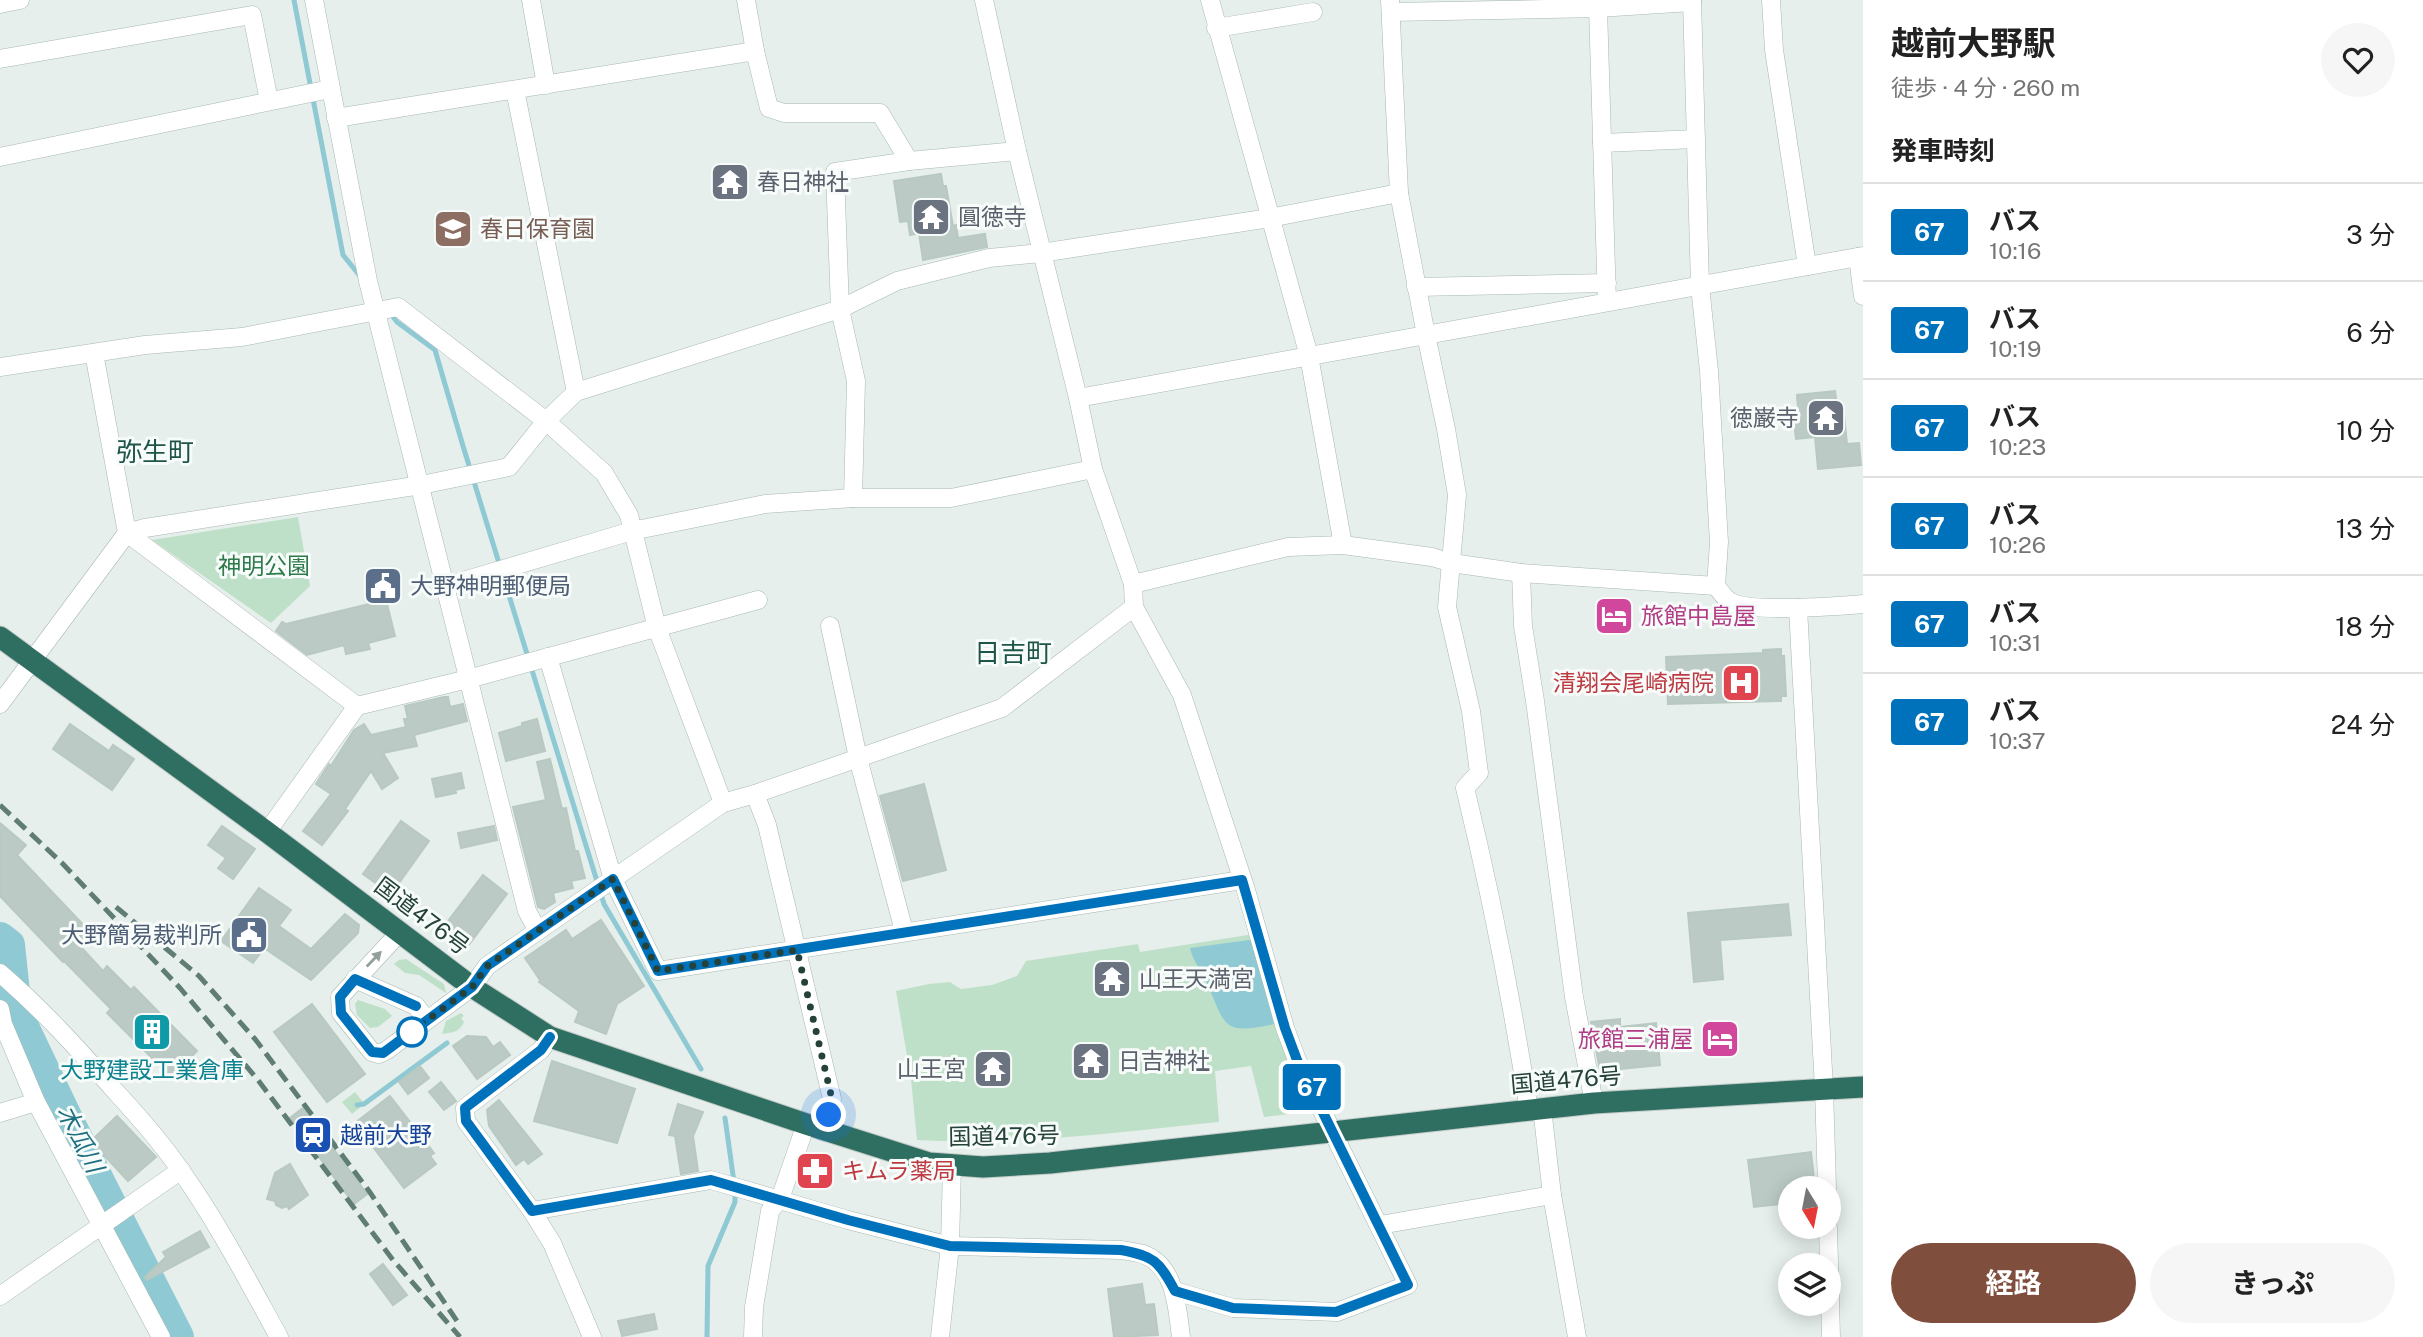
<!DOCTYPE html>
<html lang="ja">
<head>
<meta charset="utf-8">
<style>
  body { margin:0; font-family:"Public Sans","Noto Sans JP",sans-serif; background:#f6f6f6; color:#222; height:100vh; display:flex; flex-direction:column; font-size:26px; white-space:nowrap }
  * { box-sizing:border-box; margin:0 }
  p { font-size:23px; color:#767676 }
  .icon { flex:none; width:38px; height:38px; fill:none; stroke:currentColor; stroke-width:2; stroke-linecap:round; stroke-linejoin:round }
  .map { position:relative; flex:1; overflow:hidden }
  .details { display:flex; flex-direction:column; background:#fff; width:560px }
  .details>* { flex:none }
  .badge { padding:0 14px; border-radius:5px; font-size:24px; line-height:46px }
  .needle { width:46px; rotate:170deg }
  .buttons { position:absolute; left:1778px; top:1176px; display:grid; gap:14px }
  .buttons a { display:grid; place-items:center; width:63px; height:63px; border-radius:50%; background:#fff; box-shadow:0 4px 18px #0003; font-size:35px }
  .you { position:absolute; width:35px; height:35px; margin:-18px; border:5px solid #fff; border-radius:50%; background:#1a73e8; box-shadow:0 0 0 10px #1a73e833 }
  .map>.badge { position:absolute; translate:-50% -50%; box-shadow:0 0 0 4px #fff }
  h2 { padding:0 28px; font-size:26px; line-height:63px }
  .round { display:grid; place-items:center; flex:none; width:74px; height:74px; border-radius:37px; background:#f6f6f6 }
  .headline { display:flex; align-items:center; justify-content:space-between; height:119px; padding:0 28px }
  h1 { font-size:33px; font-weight:700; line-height:52px }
  .cta { display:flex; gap:14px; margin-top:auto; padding:14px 28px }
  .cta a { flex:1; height:80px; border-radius:42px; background:#804e3d; color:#fff; font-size:28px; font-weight:700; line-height:80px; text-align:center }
  .cta a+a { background:#f6f6f6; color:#222 }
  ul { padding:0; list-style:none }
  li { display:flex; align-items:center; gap:21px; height:98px; padding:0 28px; border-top:2px solid #e0e0e0 }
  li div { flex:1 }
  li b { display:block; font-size:26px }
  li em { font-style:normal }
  li .badge { min-width:77px; font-weight:700; text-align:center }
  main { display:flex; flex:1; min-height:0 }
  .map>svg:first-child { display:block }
</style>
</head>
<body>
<main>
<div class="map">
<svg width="1863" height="1337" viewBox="0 0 1863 1337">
  <rect width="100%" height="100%" fill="#e6efeb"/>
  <g fill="#bfe0c8">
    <polygon points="298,517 310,586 271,623 152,540"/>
    <path d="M1254 934 1315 1111 1264 1117 1251 1066 1215 1071 1219 1122C1119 1132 1018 1146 917 1140L911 1079 896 991 929 984 950 982 961 989 992 985 1017 976 1026 961 1138 944 1140 952Z"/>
    <polygon points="406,959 444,984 446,993 419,975 405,973 394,964 399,960"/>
    <polygon points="358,1000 385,1009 392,1016 378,1027 370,1028 357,1015 355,1004"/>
    <path d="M461 1013 464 1016 461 1018 464 1022C460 1032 451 1033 442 1034L446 1021Z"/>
    <polygon points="355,1092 363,1102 362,1106 352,1114 342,1102"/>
  </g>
  <path fill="#8ec9d4" d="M1249 940 1252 941 1274 1024C1222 1035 1226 1027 1207 983 1202 972 1193 961 1190 948Z"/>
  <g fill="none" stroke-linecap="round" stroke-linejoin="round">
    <g stroke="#8ec9d4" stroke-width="5">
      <polyline points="294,0 343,255 360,276"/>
      <polyline points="391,314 397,322 435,350 463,446 604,904 701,1069"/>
      <polyline points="357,1105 364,1104 447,1043"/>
      <polyline points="725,1118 734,1182"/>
      <polyline points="707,1337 708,1266 735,1202 735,1192"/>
    </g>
    <polyline stroke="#8ec9d4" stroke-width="32" points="0,938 9,945 16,1012 68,1121 178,1337"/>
  </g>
  <g fill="#bbcac4" stroke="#b8c9c2" stroke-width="2">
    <polygon points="941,174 943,186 946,186 953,226 956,225 958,238 985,234 987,247 923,260 919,233 910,235 908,221 900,222 894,181"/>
    <polygon points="1835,391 1837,406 1843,405 1847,444 1859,443 1861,465 1818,469 1815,437 1796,439 1794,421 1799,420 1797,395"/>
    <polygon points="386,600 395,636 368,643 370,649 346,654 344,645 307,655 276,631 282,622 286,624"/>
    <polygon points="1781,649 1781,656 1784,656 1786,696 1781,696 1781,701 1668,704 1666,657 1763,653 1763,650"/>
    <polygon points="444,697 448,697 450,707 463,704 467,721 414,735 417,746 383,753 398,778 382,789 371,771 345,809 348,811 322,845 303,831 331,794 316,784 329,764 331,766 354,730 364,724 371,735 406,727 404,719 408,719 405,706"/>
    <polygon points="537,719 545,751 506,761 499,733 522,726 522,723"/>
    <polygon points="70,724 109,751 113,745 134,759 112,790 53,749"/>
    <polygon points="550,759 562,809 566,808 575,851 578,851 585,878 571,881 573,888 553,893 555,902 544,909 538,907 513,807 546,800 537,762"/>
    <polygon points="461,773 464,788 455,790 456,793 436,797 432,779"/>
    <polygon points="924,784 946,870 903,881 880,796"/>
    <polygon points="401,821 429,841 391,894 363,874"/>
    <polygon points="0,823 26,845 17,855 92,934 80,946 103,971 107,966 131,990 134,987 197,1051 171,1077 107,1013 111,1009 64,961 63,962 0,896"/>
    <polygon points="222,826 255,849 233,879 218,868 226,858 208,845"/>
    <polygon points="494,826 497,840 461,848 458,833"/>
    <polygon points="483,875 507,894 467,947 442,929"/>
    <polygon points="259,888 291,910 279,926 311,949 345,914 359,925 358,933 311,980 264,948 253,963 221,941"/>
    <polygon points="1788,904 1791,935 1720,940 1723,979 1694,982 1688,913"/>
    <polygon points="601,920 644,986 617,1004 606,1034 575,1022 579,1011 539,982 540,980 525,958 566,930 572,939"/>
    <polygon points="312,1004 365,1074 327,1102 274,1032"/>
    <polygon points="1620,1019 1620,1027 1656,1023 1660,1065 1600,1071 1591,1022"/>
    <polygon points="467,1036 486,1037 493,1047 500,1042 510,1055 477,1079 453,1046"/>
    <polygon points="552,1061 635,1089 617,1143 534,1121"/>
    <polygon points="420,1066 429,1078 408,1094 399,1082"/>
    <polygon points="441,1082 456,1101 444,1110 429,1092"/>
    <polygon points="390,1096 434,1153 430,1156 436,1164 404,1188 355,1123"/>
    <polygon points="499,1100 542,1154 528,1164 524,1159 516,1165 489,1126 487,1110"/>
    <polygon points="678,1104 703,1112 693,1136 698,1171 681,1174 675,1136 669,1135"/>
    <polygon points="303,1108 367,1194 354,1204 290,1118"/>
    <polygon points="117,1116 156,1157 128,1181 91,1141"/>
    <polygon points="1811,1152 1815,1188 1790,1188 1790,1203 1754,1207 1748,1160"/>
    <polygon points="290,1164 308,1195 289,1209 287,1206 282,1208 276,1205 275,1201 267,1199 275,1173"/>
    <polygon points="200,1231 209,1247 147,1280 145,1277 166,1257 163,1252"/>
    <polygon points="383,1264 407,1295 393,1305 370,1274"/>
    <polygon points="1142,1284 1145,1305 1154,1304 1158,1335 1114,1337 1108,1289"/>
    <polygon points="654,1314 657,1329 622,1336 618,1321"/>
  </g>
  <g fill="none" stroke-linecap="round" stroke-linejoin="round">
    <g stroke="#a8b8b2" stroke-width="19">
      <g id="minor">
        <polyline points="314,0 368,281 527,911 538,931"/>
        <polyline points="531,0 546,85"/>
        <polyline points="746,0 755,51 769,108 784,113 880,113 909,161"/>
        <polyline points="984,0 1017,151 1078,398 1093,469 1133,584 1134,607 1182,695 1246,890 1285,1028 1297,1060 1408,1285 1337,1312 1233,1308 1175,1291"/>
        <polyline points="1210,0 1309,356 1343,545"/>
        <path d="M1390 0 1399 193 1426 335 1446 429 1457 495 1447 607 1471 711 1479 773 1465 788C1491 894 1512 1002 1529 1110"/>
        <polyline points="1692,0 1700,286 1709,371 1719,542 1716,586"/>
        <polyline points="1771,0 1774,50 1807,266"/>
        <polyline points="0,4 20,0"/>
        <polyline points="1598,8 1607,302"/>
        <polyline points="1391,12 1598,8 1692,2"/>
        <polyline points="1216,28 1313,12"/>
        <polyline points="0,59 252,15 269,101"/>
        <polyline points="515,90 576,392"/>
        <polyline points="336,118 755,51"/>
        <polyline points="1602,143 1696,139"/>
        <polyline points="0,157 330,89"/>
        <polyline points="1858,257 1863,296"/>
        <polyline points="1416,287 1607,283"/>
        <polyline points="94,353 127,533 357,706"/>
        <polyline points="0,367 145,345 242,337 398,307 546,421 604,473 629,515 657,628 723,803"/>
        <polyline points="1078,398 1863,256"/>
        <polyline points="853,498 856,381 840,309 835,172 909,161 1017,151"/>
        <polyline points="1521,573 1523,626 1535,701 1574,997 1594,1103"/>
        <path d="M1133 584 1288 547 1343 545 1432 557 1452 563 1521 573 1716 586C1720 591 1725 599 1731 602 1751 613 1837 606 1863 604"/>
        <polyline points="446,586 632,531 765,504 853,498 951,498 1093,469"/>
        <polyline points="1798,608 1824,1089 1827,1188"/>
        <polyline points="830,626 858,758 904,931"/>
        <polyline points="548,657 613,879 658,971 1242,880"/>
        <polyline points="0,704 127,533 145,528 421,485 509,467 546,421 576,392 840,309 897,281 989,258 1041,253 1270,218 1399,193"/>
        <polyline points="755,794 767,825 832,1099 826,1131"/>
        <polyline points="267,832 357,706 468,679 758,600"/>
        <polyline points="400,932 340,997 341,1013 372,1052 379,1054 387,1050 472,987 487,966 723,803 755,794 1002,708 1134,607"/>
        <path d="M0 973C43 1010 79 1050 116 1092 139 1117 162 1143 181 1171 218 1223 248 1281 279 1337"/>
        <polyline points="355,979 416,1006 427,1020"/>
        <polyline points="0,1009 3,1024 36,1102 161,1337"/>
        <polyline points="550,1037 541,1050 465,1108 466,1121 532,1211 552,1243 592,1337"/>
        <polyline points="1542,1108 1552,1195 1577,1337"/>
        <polyline points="0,1113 36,1102"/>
        <path d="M532 1211 711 1180 848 1220 950 1246 1121 1250C1128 1251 1136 1252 1143 1254 1176 1266 1177 1308 1181 1337"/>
        <polyline points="1380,1225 1552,1195"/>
        <polyline points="1828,1227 1831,1337"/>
        <polyline points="0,1296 181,1170"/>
        <polyline points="753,1337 754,1307 770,1211 780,1199 806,1124"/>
        <polyline points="940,1337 950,1246 952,1166"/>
      </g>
    </g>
    <g stroke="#c2cac8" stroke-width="23">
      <polyline id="highway" points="0,637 267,832 472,987 550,1037 806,1124 929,1163 983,1167 1050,1163 1594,1103 1863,1087"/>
    </g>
    <use href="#minor" stroke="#fff" stroke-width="18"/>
    <use href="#highway" stroke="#2f6f62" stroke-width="21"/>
    <g stroke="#5f7d75" stroke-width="5" stroke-dasharray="14 7" stroke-linecap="butt">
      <polyline points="0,805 62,863 180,988 258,1080 393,1260 460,1337"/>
      <polyline points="116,907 199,976 255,1039 369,1191 459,1324"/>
    </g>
  </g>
  <defs><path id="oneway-solid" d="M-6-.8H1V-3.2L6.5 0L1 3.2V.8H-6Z" transform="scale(1.75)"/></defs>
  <use fill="#92a09c" href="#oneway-solid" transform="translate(374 959) rotate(-46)"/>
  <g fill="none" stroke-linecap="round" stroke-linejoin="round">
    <g stroke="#fff" stroke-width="16">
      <path id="line" d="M416 1006 355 979 340 997 341 1013 372 1052 383 1053 472 987 487 966 613 879 658 971 1242 880 1285 1028 1297 1060 1408 1285 1336 1312 1233 1308 1175 1291C1159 1261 1154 1256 1121 1250L950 1246 848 1220 711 1180 532 1211 466 1121 465 1108 541 1050 550 1037"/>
    </g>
    <use href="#line" stroke="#0072bc" stroke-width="10"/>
    <polyline stroke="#24423a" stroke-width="7" stroke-dasharray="0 12.6" points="412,1032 407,1035 472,987 487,966 613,879 658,971 797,950 832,1099 829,1115"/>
  </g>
  <defs>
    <g id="temple-square" transform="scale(2.0125)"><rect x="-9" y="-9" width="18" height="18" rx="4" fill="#6b7280" stroke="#f7fbf9"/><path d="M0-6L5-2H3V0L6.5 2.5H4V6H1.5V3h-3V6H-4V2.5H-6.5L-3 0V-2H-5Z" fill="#fff"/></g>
    <g id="school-square" transform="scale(2.0125)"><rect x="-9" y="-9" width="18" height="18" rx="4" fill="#8d6e63" stroke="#f7fbf9"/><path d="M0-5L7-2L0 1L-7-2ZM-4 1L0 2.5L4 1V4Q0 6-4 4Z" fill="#fff"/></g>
    <g id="civic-square" transform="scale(2.0125)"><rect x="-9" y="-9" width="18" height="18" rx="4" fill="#5c6f8a" stroke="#f7fbf9"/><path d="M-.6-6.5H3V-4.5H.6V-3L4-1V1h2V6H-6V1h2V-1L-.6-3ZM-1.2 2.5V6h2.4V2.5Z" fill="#fff"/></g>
    <g id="hotel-square" transform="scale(2.0125)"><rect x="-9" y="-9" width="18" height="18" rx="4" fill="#d1479c" stroke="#f7fbf9"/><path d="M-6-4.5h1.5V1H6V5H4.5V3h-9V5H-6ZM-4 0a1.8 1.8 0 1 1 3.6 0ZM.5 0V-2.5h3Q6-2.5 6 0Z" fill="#fff"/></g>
    <g id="hospital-square" transform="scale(2.0125)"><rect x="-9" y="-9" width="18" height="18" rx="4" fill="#e0444e" stroke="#f7fbf9"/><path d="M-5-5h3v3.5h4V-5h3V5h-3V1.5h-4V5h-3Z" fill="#fff"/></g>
    <g id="building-square" transform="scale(2.0125)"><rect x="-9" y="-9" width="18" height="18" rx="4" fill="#0f9aa8" stroke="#f7fbf9"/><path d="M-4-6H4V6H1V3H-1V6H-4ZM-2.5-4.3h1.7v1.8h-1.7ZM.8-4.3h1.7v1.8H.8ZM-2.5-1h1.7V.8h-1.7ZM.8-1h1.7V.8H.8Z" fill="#fff"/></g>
    <g id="station-square" transform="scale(2.0125)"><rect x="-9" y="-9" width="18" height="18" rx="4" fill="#1a4fb4" stroke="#f7fbf9"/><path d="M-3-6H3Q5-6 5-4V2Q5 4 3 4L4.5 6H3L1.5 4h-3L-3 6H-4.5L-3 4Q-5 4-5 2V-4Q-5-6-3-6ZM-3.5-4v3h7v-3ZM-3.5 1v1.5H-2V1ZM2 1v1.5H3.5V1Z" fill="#fff"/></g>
    <g id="pharmacy-square" transform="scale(2.0125)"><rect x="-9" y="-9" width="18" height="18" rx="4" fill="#e0444e" stroke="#f7fbf9"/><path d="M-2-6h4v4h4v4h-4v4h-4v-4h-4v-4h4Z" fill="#fff"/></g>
  </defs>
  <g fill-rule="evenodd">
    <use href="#temple-square" x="730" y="182"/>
    <use href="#temple-square" x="931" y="217"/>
    <use href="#school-square" x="453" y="229"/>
    <use href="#temple-square" x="1826" y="418"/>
    <use href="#civic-square" x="383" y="586"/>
    <use href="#hotel-square" x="1614" y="616"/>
    <use href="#hospital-square" x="1741" y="683"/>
    <use href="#civic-square" x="249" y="935"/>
    <use href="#temple-square" x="1112" y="979"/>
    <use href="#building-square" x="152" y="1032"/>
    <use href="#hotel-square" x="1720" y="1039"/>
    <use href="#temple-square" x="1091" y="1061"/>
    <use href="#temple-square" x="993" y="1069"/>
    <use href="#station-square" x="313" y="1135"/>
    <use href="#pharmacy-square" x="815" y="1171"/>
  </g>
  <circle fill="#fff" stroke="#0072bc" stroke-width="3.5" cx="412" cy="1032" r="14"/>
  <g text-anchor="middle" stroke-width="6" stroke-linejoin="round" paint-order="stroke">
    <g font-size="23" fill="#5b616d" stroke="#f7fbf9" text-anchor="start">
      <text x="757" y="190">春日神社</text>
      <text x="958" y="225">圓徳寺</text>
      <text x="1799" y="426" text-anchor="end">徳巌寺</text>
      <text x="1139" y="987">山王天満宮</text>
      <text x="1118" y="1069">日吉神社</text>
      <text x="966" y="1077" text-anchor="end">山王宮</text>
    </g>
    <g font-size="23" fill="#785e54" stroke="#f7fbf9" text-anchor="start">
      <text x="480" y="237">春日保育園</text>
    </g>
    <g font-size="23" fill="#2d7a4b" stroke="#f7fbf9">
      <text x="264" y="574">神明公園</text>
    </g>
    <g font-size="23" fill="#4e5e75" stroke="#f7fbf9" text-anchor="start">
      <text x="410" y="594">大野神明郵便局</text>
      <text x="222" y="943" text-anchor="end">大野簡易裁判所</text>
    </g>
    <g font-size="23" fill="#b23c85" stroke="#f7fbf9" text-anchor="start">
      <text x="1641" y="624">旅館中島屋</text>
      <text x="1693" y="1047" text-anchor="end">旅館三浦屋</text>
    </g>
    <g font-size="23" fill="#be3a42" stroke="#f7fbf9" text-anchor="end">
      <text x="1714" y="691">清翔会尾崎病院</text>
      <text x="842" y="1179" text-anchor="start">キムラ薬局</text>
    </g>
    <g font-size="23" fill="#24423a" stroke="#f7fbf9">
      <text transform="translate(422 916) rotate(37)" y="8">国道476号</text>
      <text transform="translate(1566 1080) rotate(-5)" y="8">国道476号</text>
      <text transform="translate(1004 1136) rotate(-1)" y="8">国道476号</text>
    </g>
    <g font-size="23" fill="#0d838f" stroke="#f7fbf9">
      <text x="152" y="1078">大野建設工業倉庫</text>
    </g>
    <g font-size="23" fill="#164399" stroke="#f7fbf9" text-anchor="start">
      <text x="340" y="1143">越前大野</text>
    </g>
    <g font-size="24" font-style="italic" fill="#1c6f80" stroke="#f7fbf9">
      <text transform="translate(80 1139) rotate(63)" y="8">木瓜川</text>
    </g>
    <g font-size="26" fill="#1f5548" stroke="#f7fbf9">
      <text x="155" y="461">弥生町</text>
      <text x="1013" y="662">日吉町</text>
    </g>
  </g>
</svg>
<div class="buttons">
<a><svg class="needle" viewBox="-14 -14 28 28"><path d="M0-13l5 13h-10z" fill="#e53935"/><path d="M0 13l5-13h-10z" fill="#767676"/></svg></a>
<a><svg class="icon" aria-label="layers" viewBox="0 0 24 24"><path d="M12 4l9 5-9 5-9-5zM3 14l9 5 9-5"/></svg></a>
</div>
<div class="you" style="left:829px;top:1115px"></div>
<b class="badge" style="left:1312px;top:1087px;background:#0072bc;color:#fff">67</b>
</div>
<section class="details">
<div class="headline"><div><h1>越前大野駅</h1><p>徒歩 · 4 分 · 260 m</p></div><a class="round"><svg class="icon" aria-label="heart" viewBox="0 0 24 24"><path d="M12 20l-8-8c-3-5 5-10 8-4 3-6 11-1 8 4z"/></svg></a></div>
<h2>発車時刻</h2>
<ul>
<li><span class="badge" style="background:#0072bc;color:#fff">67</span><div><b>バス</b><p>10:16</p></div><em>3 分</em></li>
<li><span class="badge" style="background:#0072bc;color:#fff">67</span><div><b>バス</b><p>10:19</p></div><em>6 分</em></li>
<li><span class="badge" style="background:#0072bc;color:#fff">67</span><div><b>バス</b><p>10:23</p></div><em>10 分</em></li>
<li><span class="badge" style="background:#0072bc;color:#fff">67</span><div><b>バス</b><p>10:26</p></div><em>13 分</em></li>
<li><span class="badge" style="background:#0072bc;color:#fff">67</span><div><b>バス</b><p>10:31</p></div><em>18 分</em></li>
<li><span class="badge" style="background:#0072bc;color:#fff">67</span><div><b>バス</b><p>10:37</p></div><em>24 分</em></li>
</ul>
<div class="cta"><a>経路</a><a>きっぷ</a></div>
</section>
</main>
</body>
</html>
